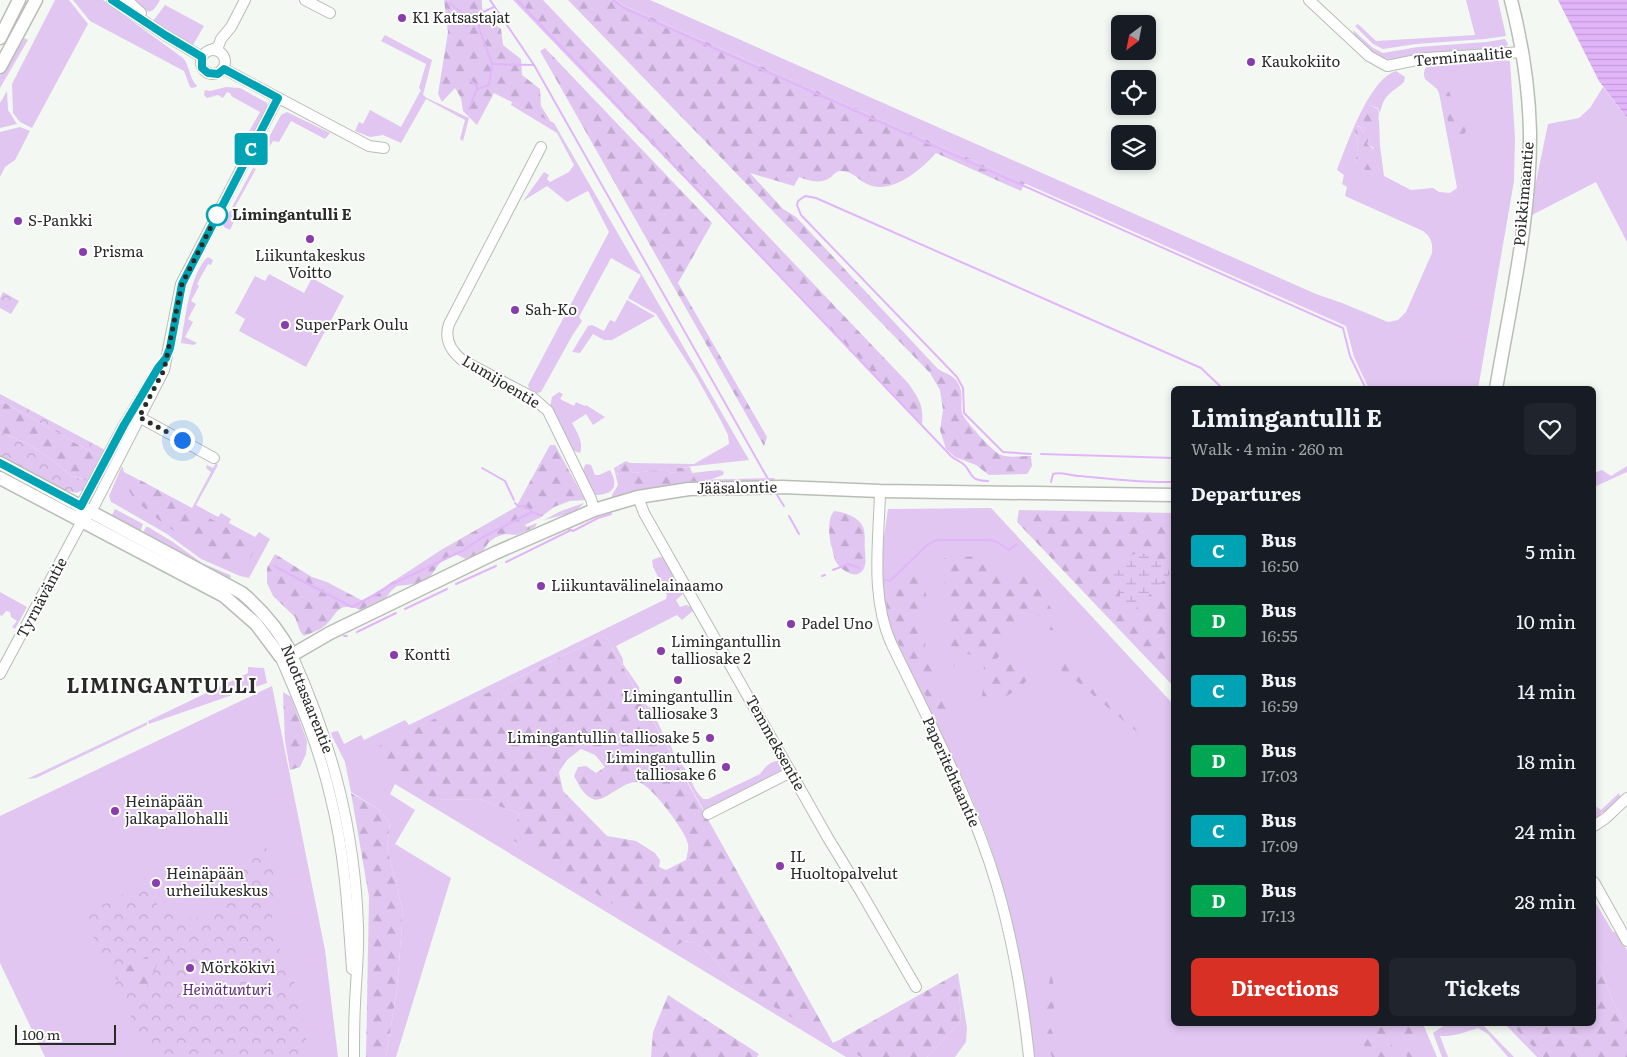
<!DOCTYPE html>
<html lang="en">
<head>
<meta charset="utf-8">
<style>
  body { margin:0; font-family:Literata,serif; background:#20242c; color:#f1f3f6; height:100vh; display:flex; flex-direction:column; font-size:19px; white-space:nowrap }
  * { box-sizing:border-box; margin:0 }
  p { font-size:16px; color:#9ea1a6 }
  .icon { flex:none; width:28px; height:28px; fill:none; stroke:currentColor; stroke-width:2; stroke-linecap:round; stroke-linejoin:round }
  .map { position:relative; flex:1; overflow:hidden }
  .sheet { position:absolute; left:1171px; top:386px; width:425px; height:640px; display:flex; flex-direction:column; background:#171b24; border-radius:8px; box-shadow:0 2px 8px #0003 }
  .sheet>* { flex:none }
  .badge { padding:0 10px; border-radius:4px; font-size:18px; line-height:32px }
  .needle { width:32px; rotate:212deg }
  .fabs { position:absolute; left:1111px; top:15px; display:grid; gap:10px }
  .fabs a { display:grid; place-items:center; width:45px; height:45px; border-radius:8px; background:#171b24; box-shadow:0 2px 8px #0003; font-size:25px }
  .scale { position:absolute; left:15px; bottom:12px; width:101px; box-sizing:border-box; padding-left:5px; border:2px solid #292b28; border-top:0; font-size:14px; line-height:18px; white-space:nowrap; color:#292b28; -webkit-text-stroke:4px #fff; paint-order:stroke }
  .you { position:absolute; width:25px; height:25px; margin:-12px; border:4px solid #fff; border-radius:50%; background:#1a73e8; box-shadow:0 0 0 8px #1a73e833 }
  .map>.badge { position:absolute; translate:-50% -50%; box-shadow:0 0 0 2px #fff }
  h2 { padding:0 20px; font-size:19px; line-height:45px }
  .round { display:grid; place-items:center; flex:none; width:52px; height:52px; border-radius:8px; background:#20242c }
  .headline { display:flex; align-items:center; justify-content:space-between; height:85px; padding:0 20px }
  h1 { font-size:24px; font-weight:700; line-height:38px }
  .primary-button { display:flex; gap:10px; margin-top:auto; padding:10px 20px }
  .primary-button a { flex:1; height:58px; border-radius:8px; background:#d93025; color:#fff; font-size:20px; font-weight:700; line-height:58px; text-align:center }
  .primary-button a+a { background:#20242c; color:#f1f3f6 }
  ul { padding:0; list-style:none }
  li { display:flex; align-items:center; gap:15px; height:70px; padding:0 20px }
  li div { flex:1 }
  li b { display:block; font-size:19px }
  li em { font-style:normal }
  li .badge { min-width:55px; font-weight:700; text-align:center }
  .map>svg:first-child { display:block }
</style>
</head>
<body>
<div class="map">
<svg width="1627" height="1057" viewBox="0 0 1627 1057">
  <defs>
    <pattern id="forest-firs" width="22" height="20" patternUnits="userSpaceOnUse" patternTransform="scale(1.25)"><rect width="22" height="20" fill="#e1c6f1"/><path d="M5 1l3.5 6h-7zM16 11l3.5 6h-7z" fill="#c1aacf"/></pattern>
    <pattern id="wetland-marsh" width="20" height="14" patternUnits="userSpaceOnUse" patternTransform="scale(1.25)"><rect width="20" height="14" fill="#e1c6f1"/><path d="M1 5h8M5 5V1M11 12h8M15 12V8" fill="none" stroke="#c1aacf"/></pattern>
    <pattern id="park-crowns" width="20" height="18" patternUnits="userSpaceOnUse" patternTransform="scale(1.25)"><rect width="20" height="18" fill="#e1c6f1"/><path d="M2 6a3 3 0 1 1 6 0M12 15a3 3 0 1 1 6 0" fill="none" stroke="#c1aacf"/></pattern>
    <pattern id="water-rules" width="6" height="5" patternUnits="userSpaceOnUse" patternTransform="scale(1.25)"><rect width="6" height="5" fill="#e2b5fb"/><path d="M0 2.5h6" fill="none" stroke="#c29cd7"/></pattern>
  </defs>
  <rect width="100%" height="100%" fill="#f3f8f2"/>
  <g fill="#e1c6f1">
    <polygon points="55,0 69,0 88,24 32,128 20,122 13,113 12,84"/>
    <path d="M73 0H103L183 58C190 66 189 78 197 86L196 87 192 88 190 87 184 71 90 21Z"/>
    <path d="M134 0H160C150 19 146 11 134 0Z"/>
    <path d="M617 0H650L1316 294 1342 303 1388 322 1398 320 1406 312 1432 253C1433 243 1431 237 1423 231L1345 196 1347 187 1342 184 1344 175 1337 170C1347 145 1369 79 1396 71L1405 77 1404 82C1392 93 1384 93 1380 113L1378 108 1369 105 1365 127 1362 135C1362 131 1362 127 1358 126L1355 131 1358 147 1355 164 1374 148 1367 144 1379 119 1380 146 1384 176 1411 190 1433 188 1439 192 1450 193 1457 188 1456 182 1439 93 1437 89 1425 79C1422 72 1426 65 1432 62L1502 60 1510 61 1515 137 1514 181 1478 389H1369L1354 357 1346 326 623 5Z"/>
    <polygon points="1466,0 1498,0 1506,36 1485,39 1416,44 1383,49 1373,44 1355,26 1358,24 1376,41 1475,35"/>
    <polygon points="165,5 204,26 193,45 175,37 153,21"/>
    <path d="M1353 30 1373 48 1383 53 1418 47 1486 42 1505 39 1508 44 1507 46 1500 49C1472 52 1445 52 1418 55 1408 56 1397 61 1387 59 1376 57 1354 41 1353 30Z"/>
    <polygon points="385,35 432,60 423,95 427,98 469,118 463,141 460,139 465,120 426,99 401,143 383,135 370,137 355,131 359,122 363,124 370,110 401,127 421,90 419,88 426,64 381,41"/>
    <polygon points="24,38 28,40 0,88 0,76"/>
    <polygon points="226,87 240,88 267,103 267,108 249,145 243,142 260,112 231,96 231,94 227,92 223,98 218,95 207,98 204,95 205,90 210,91"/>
    <polygon points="1603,87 1627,118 1627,242 1596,182 1532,215 1529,215 1548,124 1579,118 1590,108"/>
    <polygon points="7,91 8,110 17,124 0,128 0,103"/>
    <polygon points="512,102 554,123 749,460 677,468 677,472 670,473 666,469 633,473 629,467 618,467 617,475 691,480 774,478 778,483 612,499 612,495 618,485 614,468 626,461 630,463 694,464 729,444 728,435 720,419 696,376 656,314 628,298 641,275 611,258 579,317 582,321 572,336 541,392 534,394 530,392 528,385 609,232 588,191 567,202 547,186 523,201 544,172 549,175 547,179 550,182 569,172 574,165 557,133 511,105"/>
    <polygon points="287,112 330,133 325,139 291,121 279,142 273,141 267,151 270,153 268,158 260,154 281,115"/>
    <polygon points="20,127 30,131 15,160 5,167 0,177 0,132"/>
    <polygon points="253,168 256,169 231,214 236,217 230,230 224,227 223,224"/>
    <path d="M208 257 213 260 211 265 208 264 197 284 199 286 191 301 196 304 188 319 193 322 185 337 197 343 194 345 181 343C185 319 190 273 208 257Z"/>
    <polygon points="269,274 304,293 312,278 344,296 306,367 239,331 245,319 235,313 255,276 265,281"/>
    <polygon points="627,300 655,316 612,340 604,340 593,334 580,353 572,352 588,326 592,325 604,331 610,320 615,322"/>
    <path d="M559 392 563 394 560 399 574 406 576 402 585 406 586 405 605 417 593 425 586 414 572 423C577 432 584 443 580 453L572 450 550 407 552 397Z"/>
    <polygon points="216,463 218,465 196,505 218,517 221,513 231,519 229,523 255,537 259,532 270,539 249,578 240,576 201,559 167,534 115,504 111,502 109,496 122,466 124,472 192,508 211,472 206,468 207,465 213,468"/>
    <path d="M586 464 591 465 595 475H599L610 470C619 486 614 495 595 495 589 487 579 472 586 464Z"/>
    <polygon points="1627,466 1627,472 1594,487 1594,473 1602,470 1611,476"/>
    <polygon points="584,503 575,512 544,520 561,511"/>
    <path d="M991 508 1174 705V1024H1423L1437 1057H1034C1024 972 1010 893 978 814 962 774 942 736 923 698 908 669 892 642 885 611 878 578 883 542 888 509Z"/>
    <polygon points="115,509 143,524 140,532 111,517"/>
    <polygon points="146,527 148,527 173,542 202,563 230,575 231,577 229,580 142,534"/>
    <path d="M660 557 665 558 683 591 682 595 676 600 680 607 686 605 692 607 694 610 682 620 677 615 616 646 623 659V664L639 687C639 694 644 706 651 708L664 736 667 737C670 742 671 746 673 752 676 760 683 764 687 772 693 783 693 789 703 799H708L760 774C764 768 771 760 779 761L783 768 779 774 704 811 605 635 374 749 436 800 479 799 520 814 511 838 684 941 696 943 708 952 732 981 825 1037 829 1036 833 1043 839 1040 840 1044 861 1057H846L395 784 390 794 415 810 395 844 451 878 396 1057H386L397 989 403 912 387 847 390 823 378 809 351 792 345 762 331 734 332 732 338 731 344 744 361 735 364 740 405 720 409 725 666 599 667 595 653 567 652 560Z"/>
    <polygon points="0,592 27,607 15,629 12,627 17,621 11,617 10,612 6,611 2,616 0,615"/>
    <polygon points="248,667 264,668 267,683 149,724 148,721 248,673"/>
    <polygon points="272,686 325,950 338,1057 45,1057 0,963 0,816"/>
    <polygon points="147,722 147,725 36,778 27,779"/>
    <polygon points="1619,793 1621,799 1605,813 1603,812 1601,813 1601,816 1594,822 1594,805 1601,810"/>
    <polygon points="1594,900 1613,932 1615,932 1627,950 1627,1027 1613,1002 1594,949"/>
    <polygon points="958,973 967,1028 966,1042 955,1057 927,1057 961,1021"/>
    <path d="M1446 1024H1482L1514 1057H1508L1488 1034 1478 1028C1465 1032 1453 1037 1440 1036L1448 1057H1442L1433 1033Z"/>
    <polygon points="1505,1024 1511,1024 1543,1057 1537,1057"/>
  </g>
  <g fill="url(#forest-firs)" fill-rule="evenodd">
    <path d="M444 0H482C481 17 489 19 501 29L503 45 521 59 522 75 540 89 541 106 551 122 494 93 477 125 463 111 461 98 455 88 442 102 438 94 448 32Z"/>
    <path d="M513 0H543L908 383C919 399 924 405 922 425Z"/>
    <path d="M568 0H617L623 5 1025 183 1021 191 936 153C922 169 891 196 867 184 858 180 852 170 840 171 837 171 834 174 831 177 820 185 811 181 799 177L794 186 750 173 783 209 796 217 937 368C944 374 952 373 958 383 964 393 960 403 962 413 964 420 994 453 1001 455 1009 458 1022 456 1031 456L1032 466 1027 474 989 475 976 465 955 457 946 449 940 430 943 410 940 390 930 373Z"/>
    <polygon points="545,48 712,223 678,283 767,437 764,446 540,51"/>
    <polygon points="1446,90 1450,93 1454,112 1462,117 1466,131 1464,134 1456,138 1451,136 1450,133 1443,93"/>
    <path d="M1369 105 1378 109C1382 120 1372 133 1367 144 1378 151 1380 158 1373 170H1366L1356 167 1355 164 1358 147 1355 131 1356 127H1360L1363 133 1365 127 1363 115Z"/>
    <polygon points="0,400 100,457 92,473 88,477 83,479 70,475 54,461 27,443 0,432"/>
    <path d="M550 445H555L585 500 570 501 554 507 541 517 525 525 527 527 537 523 535 527 517 535 505 534 496 537 489 542 483 551 466 559 457 555 447 557 439 564 430 577 415 584 397 586 391 591 386 598 360 610C335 599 337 618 323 627 318 631 310 633 304 636L300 631 295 617 273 596 267 583V568L275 554 312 577 327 582 363 601 441 550 516 507Z"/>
    <path d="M630 463 629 467 633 473 666 469 670 473 677 472V468L690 467 692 473 720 470 724 472 723 475 712 479 629 490C619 480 608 465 630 463Z"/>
    <path d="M131 480H140L242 536C257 548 257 549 246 564 237 564 229 562 220 558 201 550 127 504 127 484Z"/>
    <polygon points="1019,510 1174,513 1174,687 1017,522"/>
    <path d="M834 511C844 512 859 517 863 527 866 534 864 544 865 551 865 557 867 564 863 570 855 581 839 569 835 560 833 555 833 549 831 545 829 534 827 520 834 511Z"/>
    <path d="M977 556 986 560 1012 585 1018 571C1038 584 1053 609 1063 631L1050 630 1034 610C1027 634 1009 626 999 641L1002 654 984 670 983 659 968 654 959 656 953 668 947 651 944 558Z"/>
    <path d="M920 567 923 572 928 609 923 615 926 653 953 727H944C923 689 889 641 886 598Z"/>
    <path d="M605 635 829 1036 825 1038 732 981 708 952 696 943 684 941 677 945 510 838 520 814 479 799 436 800 393 778 373 749ZM581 749 595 755 605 767 596 773 586 766 578 767 574 776C579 785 583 795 593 799 603 804 623 780 638 782 650 783 687 833 688 844 689 849 687 855 686 860L666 870 659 867 660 860 655 853 636 841 607 836 563 791 559 772 567 760Z"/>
    <polygon points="1045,659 1061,660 1092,678 1135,716 1147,732 1136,731 1074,679"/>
    <path d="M1014 661C1024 661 1026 667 1030 675 1020 693 1006 695 990 704L981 702 983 689 1008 663Z"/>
    <polygon points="283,692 291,697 307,741 306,754 300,767 290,770 285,741"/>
    <polygon points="351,793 378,809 390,823 387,847 403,912 397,989 386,1057 366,1057 369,897"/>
    <polygon points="1594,949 1613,1002 1627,1027 1627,1057 1543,1057 1511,1024 1594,1024"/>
    <polygon points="158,951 167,951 170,958 150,978 146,988 136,995 115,978 117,971"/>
    <polygon points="1051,971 1056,999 1049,1025 1064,1057 1052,1057 1043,1024"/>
    <polygon points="958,973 961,1021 927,1057 861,1057 839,1044 839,1040"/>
    <polygon points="668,995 759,1054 757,1057 651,1057 653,1032"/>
    <path d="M1362 1024H1378L1386 1031 1397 1057H1371C1364 1050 1359 1033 1362 1024Z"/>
    <path d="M1395 1024H1407C1414 1032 1420 1046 1416 1057H1407L1393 1027Z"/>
  </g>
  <polygon fill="url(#wetland-marsh)" points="1138,553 1148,554 1168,569 1170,574 1133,611 1120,603 1120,583 1109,571 1128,556"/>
  <g fill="url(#park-crowns)" fill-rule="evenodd">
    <polygon points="3,292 19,301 11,314 0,308 0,298"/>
    <polygon points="0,394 107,451 86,489 76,493 54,487 0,457 0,432 27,443 54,461 70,475 82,479 88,477 92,473 100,457 0,400"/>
    <path d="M259 841 265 843 278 890 269 931 292 970 306 1037 307 1057H157L139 1035 83 914 170 873 156 902 160 910 183 919 208 917 229 902 250 857ZM158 951H167L170 958 158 963 146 988 137 994 115 978 117 971Z"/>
  </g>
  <polygon fill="url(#water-rules)" points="1558,0 1627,0 1627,118 1599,81"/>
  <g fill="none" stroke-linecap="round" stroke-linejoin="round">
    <g stroke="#e2b5fb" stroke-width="2">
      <polyline points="490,0 534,65 768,479"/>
      <path d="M517 0 951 456C954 459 958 460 962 463 973 470 966 481 988 481"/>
      <polyline points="613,0 624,8 1343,328 1350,356 1366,389"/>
      <polyline points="449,3 470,18 472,22 466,27"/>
      <polyline points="470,18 494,7"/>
      <polyline points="492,64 534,65"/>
      <polyline points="477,89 489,85 492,64 479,28 480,22 478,13"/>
      <polyline points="469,109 477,89 477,86 470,80"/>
      <polyline points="1031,454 1003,452 964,413 963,388 957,377 801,215 797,205 798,201 805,196 816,198 1201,368 1223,389"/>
      <polyline points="1041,454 1174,458"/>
      <polyline points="482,468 505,481 514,500"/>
      <path d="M1051 482 1053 474C1060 471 1071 476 1080 476 1111 479 1142 483 1174 482"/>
      <polyline points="777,495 784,506"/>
      <polyline points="515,503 518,506 525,506 532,512 540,515"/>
      <polyline points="789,516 799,534"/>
      <polyline points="565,527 573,531 598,518 611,514"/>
      <polyline points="506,562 571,530"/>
      <polyline points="274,566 352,607 383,590 388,586 462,551 483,537 532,512"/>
      <polyline points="833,570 848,564 860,568"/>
      <polyline points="822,576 825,575"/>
      <polyline points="885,580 890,581 926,546 934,541 938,540 990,540 997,542 1009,550 1017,544"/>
      <polyline points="456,584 496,566"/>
      <polyline points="405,609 447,589"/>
      <polyline points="357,632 396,613"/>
      <polyline points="344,636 347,636"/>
    </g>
    <g stroke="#b8bdb6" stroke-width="12">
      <g id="minor">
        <polyline points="112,0 165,35 202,57"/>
        <polyline points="127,0 141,13"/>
        <polyline points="305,0 330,13"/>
        <polyline points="1309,0 1369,56 1387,66 1426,58 1523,52"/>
        <circle cx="213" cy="62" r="12"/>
        <polyline points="211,50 218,47 221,39 231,27 245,0"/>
        <polyline points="224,69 369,146 384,148"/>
        <path d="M541 147 449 324C444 339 451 351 462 360L532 397 548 411 591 499 594 510"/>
        <polyline points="139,417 214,458"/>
        <path d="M880 491C879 542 870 595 891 643 929 722 972 801 997 886 1013 941 1023 1000 1029 1057"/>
        <polyline points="638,497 644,513 828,838 861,892 916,987"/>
        <polyline points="81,513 81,505 124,425 152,379"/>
        <path d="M292 655C332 744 355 829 358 927 359 953 356 978 355 1004 354 1021 354 1039 354 1057"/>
        <path d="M280 656C300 702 320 750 331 799 345 854 348 912 352 969"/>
        <polyline points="0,674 82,521 91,512 164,370 181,284 278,98"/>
        <polyline points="708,814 791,772"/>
        <polyline points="1594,826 1606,818 1627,798"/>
        <polyline points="1594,882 1627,941"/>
      </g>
    </g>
    <g stroke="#b8bdb6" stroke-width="15">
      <g id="major">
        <polyline points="0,38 19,0"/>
        <polyline points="0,67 36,0"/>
        <path d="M1496 389C1510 306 1531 216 1530 132 1529 87 1522 43 1511 0"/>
        <path d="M0 463 242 593C263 611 280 631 292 655"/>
        <polyline points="0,478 224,596 256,624 280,656"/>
        <polyline points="280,656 292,655 330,633 495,553 594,510 638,497 689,489 782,487 880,491 1174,495"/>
      </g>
    </g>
    <use href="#minor" stroke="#fff" stroke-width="10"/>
    <use href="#major" stroke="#fff" stroke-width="12"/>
  </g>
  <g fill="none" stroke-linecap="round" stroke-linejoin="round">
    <g stroke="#fff" stroke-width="11">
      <polyline id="line" points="0,463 81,506 124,425 158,368 166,358 170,348 182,284 278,98 224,69 218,74 208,73 202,68 202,57 165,35 112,0"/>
    </g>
    <use href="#line" stroke="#00a3b4" stroke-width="8"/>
    <polyline stroke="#292b28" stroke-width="5" stroke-dasharray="0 9" points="182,440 139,417 164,370 182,284 217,215"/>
  </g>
  <g fill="#893cad" stroke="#fff" stroke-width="2">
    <circle cx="402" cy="18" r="5"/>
    <circle cx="1251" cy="62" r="5"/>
    <circle cx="18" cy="221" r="5"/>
    <circle cx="310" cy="239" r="5"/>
    <circle cx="83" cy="252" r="5"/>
    <circle cx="515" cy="310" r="5"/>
    <circle cx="285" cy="325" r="5"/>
    <circle cx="541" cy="586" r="5"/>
    <circle cx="791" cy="624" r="5"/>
    <circle cx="661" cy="651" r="5"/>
    <circle cx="394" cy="655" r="5"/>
    <circle cx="678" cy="680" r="5"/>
    <circle cx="710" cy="738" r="5"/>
    <circle cx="726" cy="767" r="5"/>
    <circle cx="115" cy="811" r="5"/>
    <circle cx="780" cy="866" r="5"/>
    <circle cx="156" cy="883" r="5"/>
    <circle cx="190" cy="968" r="5"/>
  </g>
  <circle fill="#fff" stroke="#00a3b4" stroke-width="2.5" cx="217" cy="215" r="10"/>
  <g text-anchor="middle" stroke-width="4" stroke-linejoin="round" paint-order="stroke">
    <g font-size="15" fill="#292b28" stroke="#fff" text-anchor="start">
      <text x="412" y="23">K1 Katsastajat</text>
      <text x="1261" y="67">Kaukokiito</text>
      <text x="28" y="226">S-Pankki</text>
      <text x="93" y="257">Prisma</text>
      <text x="310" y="261" text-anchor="middle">Liikuntakeskus<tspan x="310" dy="17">Voitto</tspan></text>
      <text x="525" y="315">Sah-Ko</text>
      <text x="295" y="330">SuperPark Oulu</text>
      <text x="551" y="591">Liikuntavälinelainaamo</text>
      <text x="801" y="629">Padel Uno</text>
      <text x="671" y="647">Limingantullin<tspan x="671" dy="17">talliosake 2</tspan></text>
      <text x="404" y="660">Kontti</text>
      <text x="678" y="702" text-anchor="middle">Limingantullin<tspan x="678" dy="17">talliosake 3</tspan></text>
      <text x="700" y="743" text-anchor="end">Limingantullin talliosake 5</text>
      <text x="716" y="763" text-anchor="end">Limingantullin<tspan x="716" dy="17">talliosake 6</tspan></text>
      <text x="125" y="807">Heinäpään<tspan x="125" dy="17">jalkapallohalli</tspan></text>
      <text x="790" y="862">IL<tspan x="790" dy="17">Huoltopalvelut</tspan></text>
      <text x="166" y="879">Heinäpään<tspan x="166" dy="17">urheilukeskus</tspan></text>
      <text x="200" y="973">Mörkökivi</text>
    </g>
    <g font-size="15" fill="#292b28" stroke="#fff">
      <text transform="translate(1463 57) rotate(-5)" y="5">Terminaalitie</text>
      <text transform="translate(1524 194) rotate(-85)" y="5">Poikkimaantie</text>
      <text transform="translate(501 382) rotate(31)" y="5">Lumijoentie</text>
      <text transform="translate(737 488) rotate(-1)" y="5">Jääsalontie</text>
      <text transform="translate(42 598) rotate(-62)" y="5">Tyrnäväntie</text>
      <text transform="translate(307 699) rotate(68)" y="5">Nuottasaarentie</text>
      <text transform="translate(775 743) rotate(61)" y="5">Temmeksentie</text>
      <text transform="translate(951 772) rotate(66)" y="5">Paperitehtaantie</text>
    </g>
    <g font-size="15" font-weight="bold" fill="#292b28" stroke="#fff" text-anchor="start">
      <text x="232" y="220">Limingantulli E</text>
    </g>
    <g font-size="15" font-style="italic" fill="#602a79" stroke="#fff">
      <text x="227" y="995">Heinätunturi</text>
    </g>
    <g font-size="20" font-weight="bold" letter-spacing="1" fill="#292b28" stroke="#fff">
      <text x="162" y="693">LIMINGANTULLI</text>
    </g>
  </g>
</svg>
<div class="fabs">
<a><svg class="needle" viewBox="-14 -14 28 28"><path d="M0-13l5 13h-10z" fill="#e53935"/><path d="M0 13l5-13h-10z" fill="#9ea1a6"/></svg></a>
<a><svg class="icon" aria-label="locate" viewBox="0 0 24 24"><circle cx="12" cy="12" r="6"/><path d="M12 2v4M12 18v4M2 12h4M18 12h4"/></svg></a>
<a><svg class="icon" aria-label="layers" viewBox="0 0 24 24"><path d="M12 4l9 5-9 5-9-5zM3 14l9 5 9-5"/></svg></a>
</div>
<div class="scale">100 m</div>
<div class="you" style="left:182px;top:440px"></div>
<b class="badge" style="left:251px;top:149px;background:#00a3b4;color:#fff">C</b>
<section class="sheet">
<div class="headline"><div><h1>Limingantulli E</h1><p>Walk · 4 min · 260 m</p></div><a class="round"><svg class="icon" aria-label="heart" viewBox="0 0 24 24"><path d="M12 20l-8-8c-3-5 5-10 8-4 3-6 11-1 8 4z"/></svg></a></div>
<h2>Departures</h2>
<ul>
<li><span class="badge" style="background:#00a3b4;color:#fff">C</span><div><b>Bus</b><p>16:50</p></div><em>5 min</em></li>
<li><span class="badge" style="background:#00a651;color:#fff">D</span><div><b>Bus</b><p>16:55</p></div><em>10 min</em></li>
<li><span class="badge" style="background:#00a3b4;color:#fff">C</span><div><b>Bus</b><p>16:59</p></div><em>14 min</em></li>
<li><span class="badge" style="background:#00a651;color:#fff">D</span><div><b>Bus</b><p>17:03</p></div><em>18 min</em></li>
<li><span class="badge" style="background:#00a3b4;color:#fff">C</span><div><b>Bus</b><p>17:09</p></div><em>24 min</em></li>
<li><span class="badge" style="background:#00a651;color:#fff">D</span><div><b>Bus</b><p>17:13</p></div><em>28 min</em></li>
</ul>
<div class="primary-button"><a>Directions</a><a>Tickets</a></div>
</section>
</div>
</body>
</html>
